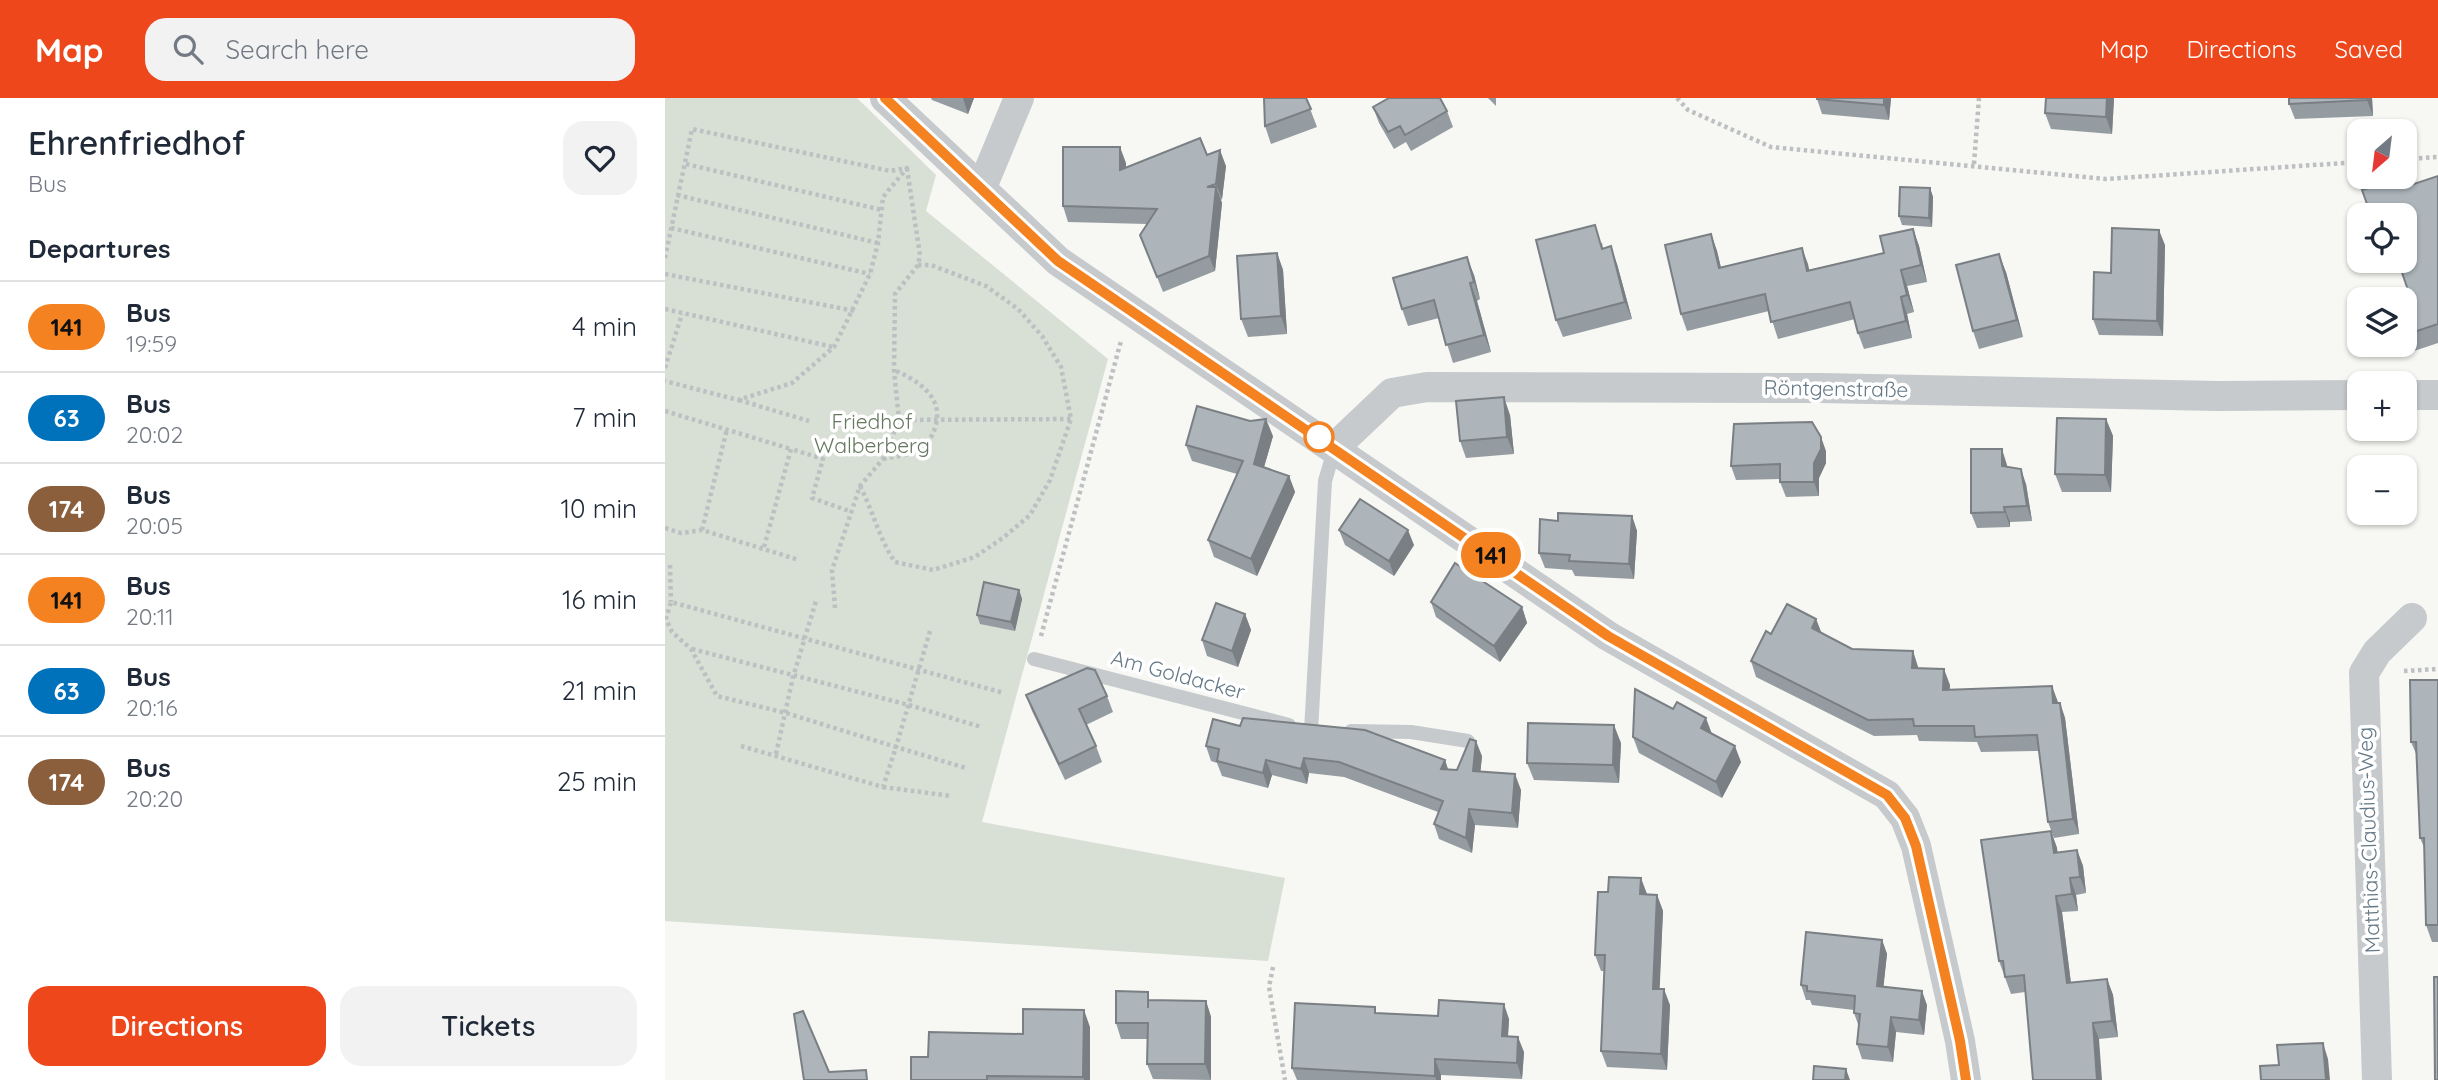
<!DOCTYPE html>
<html lang="en">
<head>
<meta charset="utf-8">
<style>
  body { margin:0; font-family:Quicksand,sans-serif; background:#f2f2f3; color:#1f2937; height:100vh; display:flex; flex-direction:column; font-size:26px; white-space:nowrap }
  * { box-sizing:border-box; margin:0 }
  p { font-size:23px; color:#747a83 }
  .icon { flex:none; width:38px; height:38px; fill:none; stroke:currentColor; stroke-width:2; stroke-linecap:round; stroke-linejoin:round }
  .map { position:relative; flex:1; overflow:hidden }
  .sheet { display:flex; flex-direction:column; background:#fff; width:665px }
  .sheet>* { flex:none }
  .badge { padding:0 14px; border-radius:23px; font-size:24px; line-height:46px }
  .needle { width:46px; rotate:208deg }
  .buttons { position:absolute; left:1682px; top:21px; display:grid; gap:14px }
  .buttons a { display:grid; place-items:center; width:70px; height:70px; border-radius:14px; background:#fff; box-shadow:0 2px 5px #0004; font-size:35px }
  .map>.badge { position:absolute; translate:-50% -50%; box-shadow:0 0 0 4px #fff }
  h2 { padding:0 28px; font-size:26px; line-height:63px }
  .round { display:grid; place-items:center; flex:none; width:74px; height:74px; border-radius:21px; background:#f2f2f3 }
  .overview { display:flex; align-items:center; justify-content:space-between; height:119px; padding:0 28px }
  h1 { font-size:33px; font-weight:600; line-height:52px }
  .button { display:flex; gap:14px; margin-top:auto; padding:14px 28px }
  .button a { flex:1; height:80px; border-radius:21px; background:#ee471c; color:#fff; font-size:28px; font-weight:600; line-height:80px; text-align:center }
  .button a+a { background:#f2f2f3; color:#1f2937 }
  ul { padding:0; list-style:none }
  li { display:flex; align-items:center; gap:21px; height:91px; padding:0 28px; border-top:2px solid #e0e1e3 }
  li div { flex:1 }
  li b { display:block; font-size:26px }
  li em { font-style:normal }
  li .badge { min-width:77px; font-weight:700; text-align:center }
  header { display:flex; align-items:center; gap:42px; box-sizing:border-box; height:98px; padding:0 35px; background:#ee471c; color:#fff }
  header strong { font-size:33px }
  nav { display:flex; gap:38px; margin-inline-start:auto; font-size:24px }
  .search { width:490px; height:63px; background:#f2f2f3; display:flex; align-items:center; gap:18px; box-sizing:border-box; padding:0 24px; border-radius:21px; color:#747a83; font-size:26px }
  main { display:flex; flex:1; min-height:0 }
  .map>svg:first-child { display:block }
</style>
</head>
<body>
<header>
<strong>Map</strong>
<div class="search"><svg class="icon" aria-label="search" viewBox="0 0 24 24"><circle cx="10" cy="10" r="6"/><path d="M15 15l6 6"/></svg>Search here</div>
<nav><a>Map</a><a>Directions</a><a>Saved</a></nav>
</header>
<main>
<section class="sheet">
<div class="overview"><div><h1>Ehrenfriedhof</h1><p>Bus</p></div><a class="round"><svg class="icon" aria-label="heart" viewBox="0 0 24 24"><path d="M12 20l-8-8c-3-5 5-10 8-4 3-6 11-1 8 4z"/></svg></a></div>
<h2>Departures</h2>
<ul>
<li><span class="badge" style="background:#f58220;color:#111">141</span><div><b>Bus</b><p>19:59</p></div><em>4 min</em></li>
<li><span class="badge" style="background:#0072bc;color:#fff">63</span><div><b>Bus</b><p>20:02</p></div><em>7 min</em></li>
<li><span class="badge" style="background:#8b5e3c;color:#fff">174</span><div><b>Bus</b><p>20:05</p></div><em>10 min</em></li>
<li><span class="badge" style="background:#f58220;color:#111">141</span><div><b>Bus</b><p>20:11</p></div><em>16 min</em></li>
<li><span class="badge" style="background:#0072bc;color:#fff">63</span><div><b>Bus</b><p>20:16</p></div><em>21 min</em></li>
<li><span class="badge" style="background:#8b5e3c;color:#fff">174</span><div><b>Bus</b><p>20:20</p></div><em>25 min</em></li>
</ul>
<div class="button"><a>Directions</a><a>Tickets</a></div>
</section>
<div class="map">
<svg width="1773" height="982" viewBox="0 0 1773 982">
  <rect width="100%" height="100%" fill="#f7f7f3"/>
  <polygon fill="#d8dfd4" points="0,0 192,0 271,77 261,113 443,261 317,724 620,780 603,863 0,823"/>
  <g fill="none" stroke-linecap="round" stroke-linejoin="round">
    <g stroke="#bdc0c2" stroke-width="4.5" stroke-dasharray="3.5 3.5" stroke-linecap="butt">
      <polyline points="1012,0 1023,12 1106,49 1441,81 1694,64"/>
      <polyline points="1740,61 1773,59"/>
      <polyline points="21,66 217,112"/>
      <polyline points="1309,66 1314,0"/>
      <polyline points="12,97 213,145"/>
      <polyline points="6,130 205,176"/>
      <polyline points="0,160 27,31 225,73 242,70 218,99 213,145 205,176 169,249 127,285 73,302 0,283"/>
      <polyline points="0,176 190,213"/>
      <polyline points="0,211 168,249"/>
      <polyline points="0,270 17,216"/>
      <polyline points="74,302 144,323"/>
      <polyline points="0,313 126,351"/>
      <polyline points="234,322 406,321"/>
      <path d="M218 361 256 354C287 315 271 290 229 272"/>
      <path d="M195 388C208 413 214 441 230 464L268 472 310 459 339 439 365 417 385 382 406 321 396 269 377 238 353 211 321 188 266 167H253"/>
      <polyline points="0,430 16,435 37,432 134,462"/>
      <polyline points="37,432 62,331"/>
      <polyline points="99,449 126,351 158,361 147,400 187,414"/>
      <polyline points="5,467 6,504"/>
      <polyline points="170,510 167,472 195,388 218,361 234,322 229,272 230,196 253,167 255,157 242,71"/>
      <polyline points="265,533 231,649 301,670"/>
      <polyline points="376,538 456,243"/>
      <polyline points="27,551 244,607 316,629"/>
      <polyline points="1739,573 1773,571"/>
      <polyline points="76,648 218,689 231,649 121,615 52,598 26,551 7,534 1,521 6,504 339,595"/>
      <polyline points="111,656 128,579 151,503"/>
      <polyline points="218,689 286,698"/>
      <polyline points="608,869 604,889 620,982"/>
    </g>
    <g stroke="#c6cacd" stroke-width="14">
      <polyline points="369,561 624,627"/>
      <polyline points="646,633 660,383 670,349"/>
      <polyline points="686,633 746,634 803,643"/>
    </g>
    <g stroke="#c6cacd" stroke-width="30">
      <polyline points="220,0 393,163 943,538 1222,697 1240,720 1251,748 1295,943 1301,982"/>
      <polyline points="317,89 354,0"/>
      <polyline points="1740,297 1773,297"/>
      <polyline points="670,349 727,295 762,289 1156,290 1553,298 1694,297"/>
      <polyline points="1712,982 1699,575 1712,554 1747,520"/>
    </g>
  </g>
  <g fill="#959ca1">
    <polygon points="266,0 309,0 303,16 267,2"/>
    <polygon points="641,0 652,29 606,46 600,28"/>
    <polygon points="823,0 831,0 831,8"/>
    <polygon points="1226,0 1224,22 1157,16 1152,1"/>
    <polygon points="1449,0 1447,36 1386,31 1380,15"/>
    <polygon points="1624,0 1707,0 1708,18 1630,21 1624,6"/>
    <polygon points="708,9 782,13 788,29 746,53 741,44 729,51 714,25"/>
    <polygon points="542,57 561,68 557,101 556,102 557,105 550,173 498,194 475,137 482,126 403,124 398,108 461,65 461,70"/>
    <polygon points="1773,78 1773,245 1749,253 1743,236 1743,192 1738,90"/>
    <polygon points="1265,90 1268,99 1267,129 1237,127 1234,118"/>
    <polygon points="1248,131 1254,148 1262,184 1242,188 1249,214 1242,216 1247,240 1199,251 1193,235 1190,221 1113,241 1104,213 1022,233 1016,216 1046,136 1052,153 1056,170 1137,150 1144,172 1219,155"/>
    <polygon points="937,144 938,150 952,166 967,221 898,239 891,222"/>
    <polygon points="1500,147 1498,238 1434,237 1428,221 1446,175"/>
    <polygon points="612,155 618,172 622,236 583,239 576,221"/>
    <polygon points="1341,174 1358,239 1314,251 1308,233"/>
    <polygon points="809,177 815,201 812,203 826,254 788,265 774,220 743,228 737,211"/>
    <polygon points="845,317 849,356 801,360 795,343"/>
    <polygon points="1441,321 1448,338 1446,394 1397,394 1390,376"/>
    <polygon points="608,338 599,369 624,378 630,394 592,478 549,459 543,442 572,376 527,363 521,347"/>
    <polygon points="1161,353 1161,365 1154,380 1154,398 1121,399 1115,384 1115,381 1071,382 1066,368"/>
    <polygon points="1342,367 1342,369 1361,386 1367,423 1345,424 1345,429 1312,430 1306,415"/>
    <polygon points="967,418 972,433 969,481 910,478 907,472 880,470 874,455 893,423"/>
    <polygon points="674,432 749,447 729,478 680,447"/>
    <polygon points="354,492 357,501 350,533 315,526 312,517"/>
    <polygon points="766,504 857,509 862,525 835,564 771,519"/>
    <polygon points="580,516 586,532 573,569 542,558 537,542"/>
    <polygon points="1151,521 1156,535 1187,551 1248,553 1253,570 1285,587 1284,592 1395,605 1400,620 1414,736 1389,740 1383,724 1374,653 1316,654 1312,644 1254,643 1252,637 1209,638 1091,579 1086,563 1106,536"/>
    <polygon points="1773,582 1773,844 1767,844 1761,827 1759,749 1755,740 1752,658 1746,644"/>
    <polygon points="361,597 442,598 448,614 421,627 431,648 437,664 400,682 367,613"/>
    <polygon points="575,628 780,662 783,672 792,672 817,658 815,674 856,692 853,730 810,727 807,755 774,741 769,726 773,714 679,679 644,675 642,686 607,677 603,690 557,678 552,665 546,663 541,648"/>
    <polygon points="1046,635 1076,664 1057,700 974,655 968,639"/>
    <polygon points="956,645 954,685 869,682 862,665"/>
    <polygon points="1386,733 1392,750 1392,755 1412,752 1418,768 1421,795 1411,797 1413,813 1397,814 1406,885 1442,881 1448,897 1453,939 1434,941 1360,894 1346,896 1334,863"/>
    <polygon points="982,796 992,797 998,813 994,891 1005,907 1002,972 942,969 936,953 939,873 936,873 930,857"/>
    <polygon points="1217,842 1222,856 1218,889 1262,907 1259,937 1231,934 1228,964 1197,961 1192,946 1194,929 1189,915 1189,912 1147,907 1145,902 1141,902 1136,887"/>
    <polygon points="486,902 541,903 546,919 546,982 488,981 482,966 482,941 456,941 451,925"/>
    <polygon points="712,915 844,921 843,938 859,954 857,981 776,977 776,982 632,982 627,970"/>
    <polygon points="425,929 425,982 246,982 263,959 358,936"/>
  </g>
  <g fill="#797f83">
    <polygon points="298,0 309,0 303,16"/>
    <polygon points="1219,0 1226,0 1224,22 1219,7"/>
    <polygon points="1442,0 1449,0 1447,36 1441,19"/>
    <polygon points="1702,0 1707,0 1708,18 1702,2"/>
    <polygon points="455,49 461,65 461,88 455,72"/>
    <polygon points="555,52 561,68 557,101 551,86"/>
    <polygon points="551,89 557,105 550,173 544,158"/>
    <polygon points="1265,90 1268,99 1267,129 1264,120"/>
    <polygon points="1248,131 1254,148 1262,184 1256,167"/>
    <polygon points="1494,132 1500,147 1498,238 1492,223"/>
    <polygon points="1046,136 1052,153 1060,187 1054,170"/>
    <polygon points="946,148 952,166 967,221 960,204"/>
    <polygon points="1137,150 1143,166 1148,189 1142,173"/>
    <polygon points="612,155 618,172 622,236 616,218"/>
    <polygon points="1334,156 1341,174 1358,239 1352,222"/>
    <polygon points="802,159 809,177 815,201 809,184"/>
    <polygon points="1236,172 1242,188 1249,214 1242,197"/>
    <polygon points="805,185 812,203 826,254 819,237"/>
    <polygon points="1236,199 1242,216 1247,240 1241,223"/>
    <polygon points="839,299 845,317 849,356 842,339"/>
    <polygon points="601,321 608,338 595,383 589,366"/>
    <polygon points="1441,321 1448,338 1446,394 1440,377"/>
    <polygon points="1156,339 1161,353 1161,365 1154,380 1154,398 1149,384 1149,365"/>
    <polygon points="1337,351 1342,367 1342,384 1337,368"/>
    <polygon points="1356,371 1361,386 1367,423 1362,408"/>
    <polygon points="624,378 630,394 592,478 586,461"/>
    <polygon points="1339,409 1345,424 1345,429 1340,414"/>
    <polygon points="967,418 972,433 969,481 964,466"/>
    <polygon points="743,432 749,447 729,478 724,463"/>
    <polygon points="354,492 357,501 350,533 346,524"/>
    <polygon points="857,509 862,525 835,564 829,548"/>
    <polygon points="580,516 586,532 573,569 567,553"/>
    <polygon points="1151,521 1157,536 1147,530"/>
    <polygon points="1248,553 1253,569 1253,586 1247,570"/>
    <polygon points="1279,571 1285,587 1284,607 1278,592"/>
    <polygon points="1387,588 1393,604 1393,621 1388,605"/>
    <polygon points="1395,605 1400,620 1414,736 1408,721"/>
    <polygon points="1041,620 1047,636 1036,630"/>
    <polygon points="949,627 956,645 954,685 948,667"/>
    <polygon points="811,643 817,658 814,689 808,673"/>
    <polygon points="1070,648 1076,664 1057,700 1051,684"/>
    <polygon points="639,660 644,675 642,686 636,671"/>
    <polygon points="601,662 607,677 603,690 598,675"/>
    <polygon points="780,662 785,677 776,671"/>
    <polygon points="850,676 856,692 853,730 847,715"/>
    <polygon points="804,711 810,727 807,755 801,740"/>
    <polygon points="1386,733 1392,750 1395,772 1389,755"/>
    <polygon points="1412,752 1418,768 1421,795 1415,779"/>
    <polygon points="976,780 982,796 975,796"/>
    <polygon points="1405,780 1411,797 1413,813 1407,796"/>
    <polygon points="992,797 998,813 994,907 988,891"/>
    <polygon points="1391,798 1397,814 1408,902 1402,885"/>
    <polygon points="1217,842 1222,856 1217,903 1212,888"/>
    <polygon points="1442,881 1448,897 1453,939 1447,923"/>
    <polygon points="999,891 1005,907 1002,972 996,956"/>
    <polygon points="1257,893 1262,907 1259,937 1254,922"/>
    <polygon points="541,903 546,919 546,982 540,966"/>
    <polygon points="839,906 844,921 842,954 837,938"/>
    <polygon points="419,912 425,929 425,982 419,982 418,979"/>
    <polygon points="1226,919 1231,934 1228,964 1223,949"/>
    <polygon points="1428,925 1434,941 1437,982 1432,982"/>
    <polygon points="853,939 859,954 857,981 852,965"/>
    <polygon points="1658,945 1663,961 1665,982 1661,982"/>
    <polygon points="770,961 776,977 776,982 771,982 770,978"/>
    <polygon points="1181,971 1185,982 1180,982"/>
  </g>
  <g fill="#adb5bb" stroke="#797f83" stroke-width="2">
    <polygon points="599,0 641,0 646,11 600,28"/>
    <polygon points="724,0 775,0 782,13 740,37 735,28 723,34 708,9"/>
    <polygon points="1152,0 1219,0 1219,7 1152,1"/>
    <polygon points="1381,0 1442,0 1441,19 1380,15"/>
    <polygon points="1624,0 1702,0 1702,2 1624,6"/>
    <polygon points="535,40 542,57 555,52 551,86 542,89 551,89 544,158 492,179 475,137 492,111 398,108 398,49 455,49 455,72"/>
    <polygon points="1773,78 1773,226 1743,236 1740,225 1740,201 1732,201 1730,196 1743,192 1733,163 1740,163 1740,117 1706,117 1697,92 1734,80 1737,90"/>
    <polygon points="1235,89 1265,90 1264,120 1234,118"/>
    <polygon points="930,127 937,151 946,148 960,204 891,222 871,142"/>
    <polygon points="1447,130 1494,132 1492,223 1428,221 1429,174 1446,175"/>
    <polygon points="1248,131 1256,167 1236,172 1242,197 1236,199 1241,223 1193,235 1185,204 1106,224 1100,196 1016,216 1000,147 1046,136 1054,170 1137,150 1142,173 1219,155 1215,138"/>
    <polygon points="612,155 616,218 576,221 572,158"/>
    <polygon points="1334,156 1352,222 1308,233 1291,167"/>
    <polygon points="802,159 809,184 805,185 819,237 781,247 769,202 737,211 728,180"/>
    <polygon points="839,299 842,339 795,343 791,303"/>
    <polygon points="532,308 585,323 601,321 589,366 624,378 586,461 543,442 578,363 521,347"/>
    <polygon points="1392,320 1441,321 1440,377 1390,376"/>
    <polygon points="1147,324 1156,339 1156,351 1149,365 1149,384 1115,384 1115,366 1066,368 1069,326"/>
    <polygon points="1306,351 1337,351 1337,368 1356,371 1362,408 1339,409 1340,414 1306,415"/>
    <polygon points="695,401 743,432 724,463 674,432"/>
    <polygon points="893,415 967,418 964,466 904,463 905,457 874,455 875,421 893,423"/>
    <polygon points="790,465 857,509 829,548 766,504"/>
    <polygon points="319,484 354,492 346,524 312,517"/>
    <polygon points="551,505 580,516 567,553 537,542"/>
    <polygon points="1122,506 1151,521 1147,530 1187,551 1248,553 1247,570 1279,571 1278,592 1387,588 1388,605 1395,605 1408,721 1383,724 1372,637 1310,639 1309,628 1249,628 1248,621 1203,622 1086,563 1101,533 1106,536"/>
    <polygon points="422,570 430,572 442,598 414,611 431,648 394,666 361,597"/>
    <polygon points="1745,582 1773,582 1773,827 1761,827 1759,740 1755,740 1751,644 1746,644"/>
    <polygon points="970,591 1008,611 1012,604 1041,620 1036,630 1070,648 1051,684 968,639"/>
    <polygon points="578,620 700,632 780,662 776,671 792,672 805,641 811,643 808,673 850,676 847,715 804,711 801,740 769,726 778,703 674,664 639,660 636,671 601,662 598,675 552,663 554,651 541,648 548,621 575,628"/>
    <polygon points="863,625 949,627 948,667 862,665"/>
    <polygon points="1386,733 1389,755 1412,752 1415,779 1405,780 1407,796 1391,798 1402,885 1442,881 1447,923 1428,925 1432,982 1368,982 1359,877 1340,879 1338,863 1334,863 1316,742"/>
    <polygon points="944,779 976,780 975,796 992,797 988,891 999,891 996,956 936,953 940,857 930,857 933,794 943,794"/>
    <polygon points="1141,834 1217,842 1212,888 1257,893 1254,922 1226,919 1223,949 1192,946 1195,916 1189,915 1190,898 1142,893 1142,888 1136,887"/>
    <polygon points="1769,879 1773,879 1773,982 1770,982"/>
    <polygon points="451,893 483,894 483,910 483,902 541,903 540,966 482,966 483,925 451,925"/>
    <polygon points="774,902 839,906 837,938 853,939 852,965 770,961 770,978 627,970 630,905 710,909 710,915 773,918"/>
    <polygon points="358,911 419,912 418,979 322,978 322,982 246,982 246,959 263,959 264,934 358,936"/>
    <polygon points="138,913 164,974 201,972 202,982 139,982 129,916"/>
    <polygon points="1658,945 1661,982 1596,982 1595,968 1614,967 1612,947"/>
    <polygon points="1149,968 1181,971 1180,982 1148,982"/>
  </g>
  <g fill="none" stroke-linecap="round" stroke-linejoin="round">
    <g stroke="#fff" stroke-width="16">
      <polyline id="line" points="220,0 393,163 943,538 1222,697 1240,720 1251,748 1295,943 1301,982"/>
    </g>
    <use href="#line" stroke="#f58220" stroke-width="10"/>
  </g>
  <circle fill="#fff" stroke="#f58220" stroke-width="3.5" cx="654" cy="339" r="14"/>
  <g text-anchor="middle" stroke-width="7" stroke-linejoin="round" paint-order="stroke">
    <g font-size="21" fill="#647886" stroke="#fff">
      <text transform="translate(1171 291) rotate(1)" y="7">Röntgenstraße</text>
      <text transform="translate(513 577) rotate(15)" y="7">Am Goldacker</text>
      <text transform="translate(1704 742) rotate(-92)" y="7">Matthias-Claudius-Weg</text>
    </g>
    <g font-size="21" fill="#65785f" stroke="#fff">
      <text x="207" y="331">Friedhof<tspan x="207" dy="24">Walberberg</tspan></text>
    </g>
  </g>
</svg>
<div class="buttons">
<a><svg class="needle" viewBox="-14 -14 28 28"><path d="M0-13l5 13h-10z" fill="#e53935"/><path d="M0 13l5-13h-10z" fill="#747a83"/></svg></a>
<a><svg class="icon" aria-label="locate" viewBox="0 0 24 24"><circle cx="12" cy="12" r="6"/><path d="M12 2v4M12 18v4M2 12h4M18 12h4"/></svg></a>
<a><svg class="icon" aria-label="layers" viewBox="0 0 24 24"><path d="M12 4l9 5-9 5-9-5zM3 14l9 5 9-5"/></svg></a>
<a>+</a>
<a>−</a>
</div>
<b class="badge" style="left:826px;top:457px;background:#f58220;color:#111">141</b>
</div>
</main>
</body>
</html>
